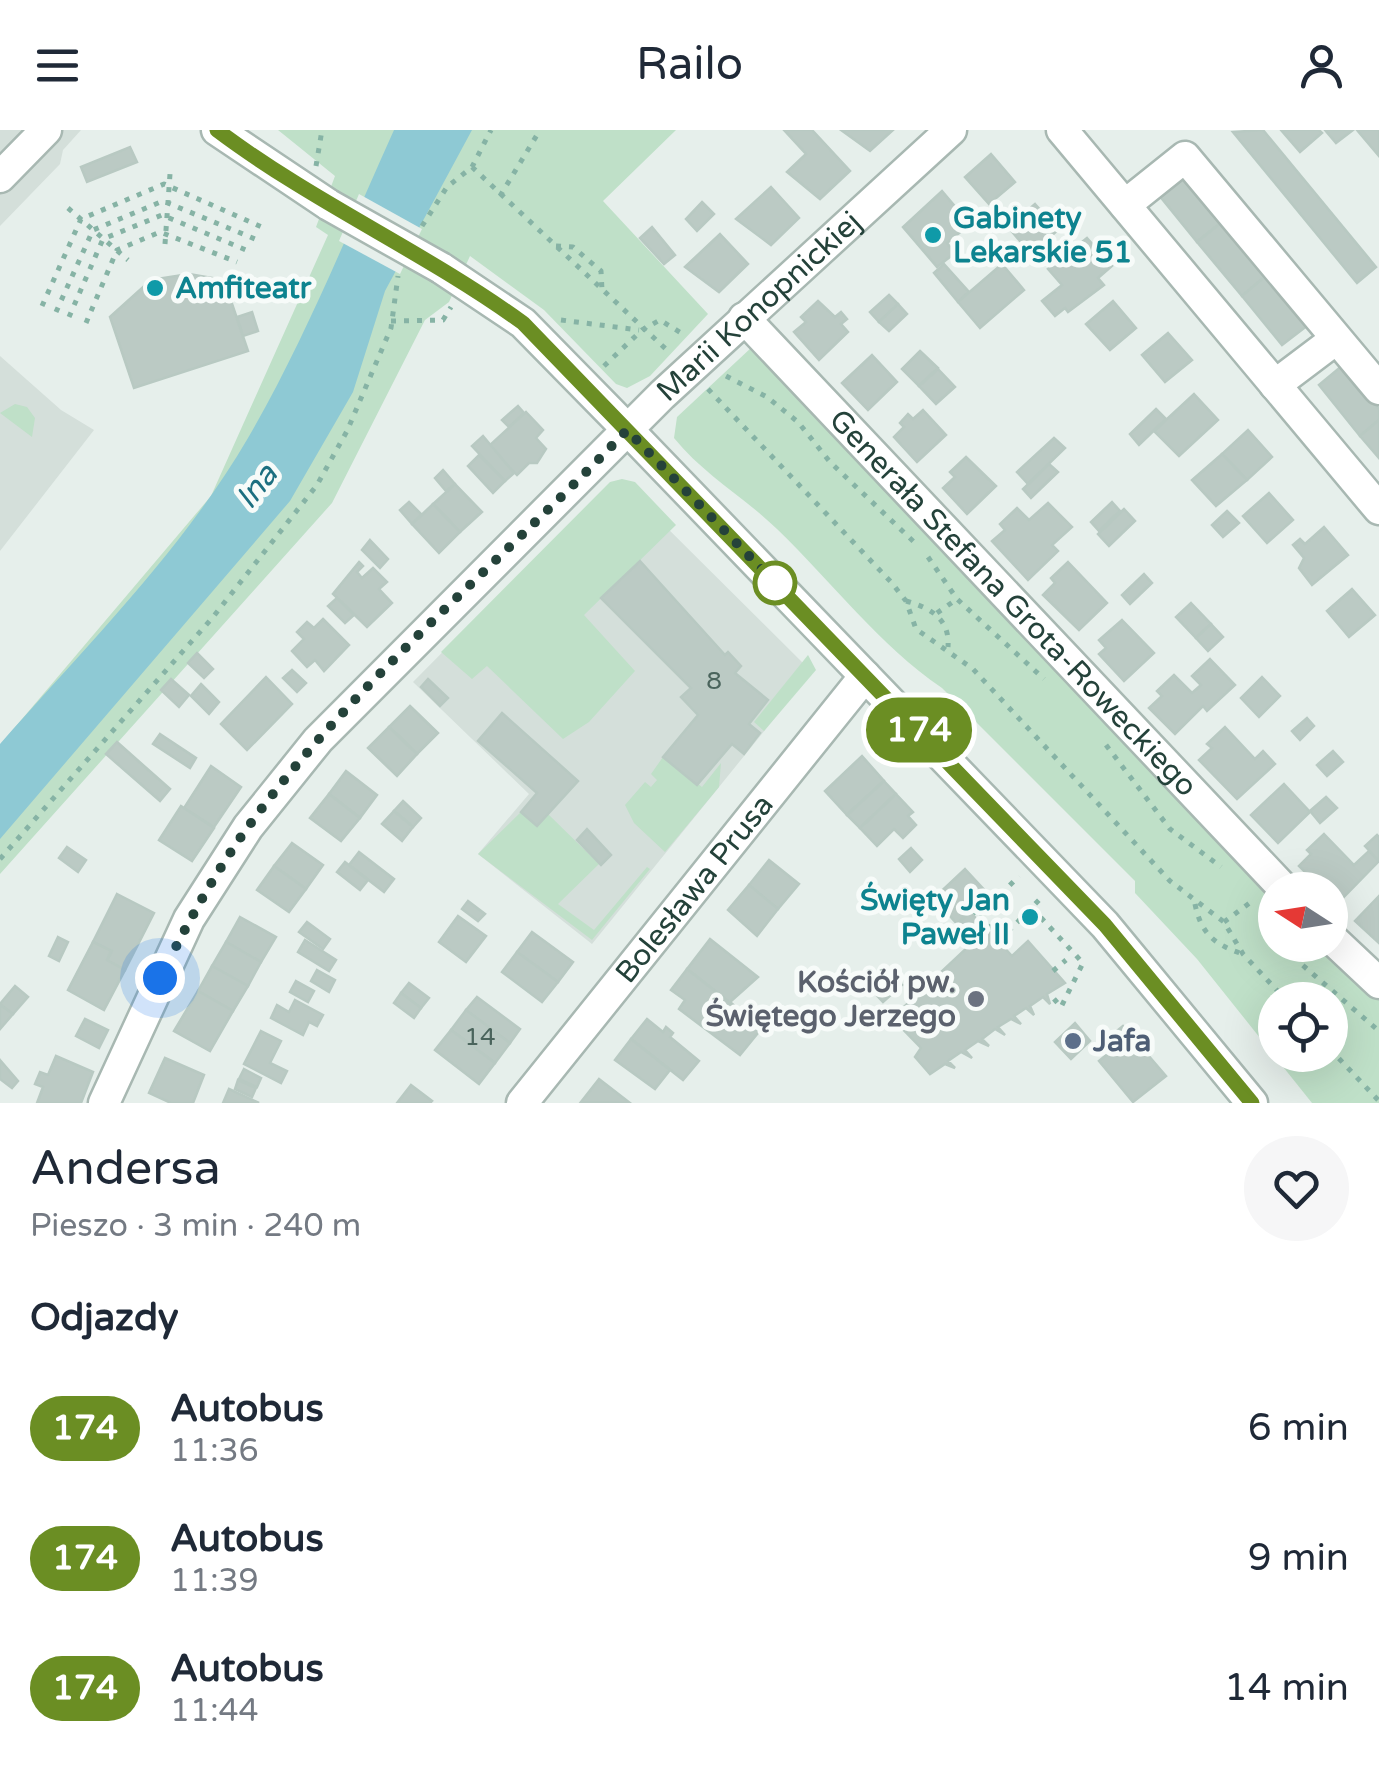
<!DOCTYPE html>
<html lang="pl">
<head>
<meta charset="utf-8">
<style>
  body { margin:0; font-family:"Varela Round",sans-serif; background:#f6f6f7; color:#1f2937; height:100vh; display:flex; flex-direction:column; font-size:38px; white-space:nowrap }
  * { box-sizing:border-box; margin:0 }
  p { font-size:32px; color:#747a83 }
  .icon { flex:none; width:55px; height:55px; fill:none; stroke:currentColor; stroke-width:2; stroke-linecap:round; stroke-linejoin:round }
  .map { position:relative; height:973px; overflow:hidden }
  .side { display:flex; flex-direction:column; background:#fff; flex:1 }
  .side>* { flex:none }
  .badge { padding:0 20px; border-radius:32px; font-size:35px; line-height:65px }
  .needle { width:65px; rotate:282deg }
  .fabs { position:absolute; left:1258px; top:742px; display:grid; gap:20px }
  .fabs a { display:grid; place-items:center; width:90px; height:90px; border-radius:50%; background:#fff; box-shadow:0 10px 40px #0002; font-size:50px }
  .you { position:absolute; width:50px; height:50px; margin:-25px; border:8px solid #fff; border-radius:50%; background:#1a73e8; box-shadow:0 0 0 15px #1a73e833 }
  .map>.badge { position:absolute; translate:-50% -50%; box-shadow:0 0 0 5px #fff }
  h2 { padding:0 30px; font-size:38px; line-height:90px }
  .round { display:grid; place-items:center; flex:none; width:105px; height:105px; border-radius:52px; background:#f6f6f7 }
  .summary { display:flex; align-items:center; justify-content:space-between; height:170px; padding:0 30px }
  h1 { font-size:48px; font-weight:600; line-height:75px }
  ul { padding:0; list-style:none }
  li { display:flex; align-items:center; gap:30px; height:130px; padding:0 30px }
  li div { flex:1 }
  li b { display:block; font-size:38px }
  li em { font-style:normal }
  li .badge { min-width:110px; font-weight:700; text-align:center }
  header { display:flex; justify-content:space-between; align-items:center; height:130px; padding:0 30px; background:#fff; font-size:45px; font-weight:600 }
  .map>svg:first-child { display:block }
</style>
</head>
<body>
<header><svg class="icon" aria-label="menu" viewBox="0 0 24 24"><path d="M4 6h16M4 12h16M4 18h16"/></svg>Railo<svg class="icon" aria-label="person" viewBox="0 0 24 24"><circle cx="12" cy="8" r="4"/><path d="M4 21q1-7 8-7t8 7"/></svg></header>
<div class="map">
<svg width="1379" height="973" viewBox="0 0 1379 973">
  <rect width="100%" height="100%" fill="#e6efeb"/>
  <g fill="#d4dfda">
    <polygon points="0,0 81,0 63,20 60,34 0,96"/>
    <polygon points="0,226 61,280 94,300 0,421"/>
    <polygon points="638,369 812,542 592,814 478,724 529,664 413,552 593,370"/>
  </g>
  <g fill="#bfe0c8" fill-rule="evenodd">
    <polygon points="278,0 676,0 603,71 708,184 650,246 627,258 616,254 544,180 470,126 449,172 425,190 332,373 0,744 0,615 211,366 328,105 316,97 335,46"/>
    <path d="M752 217 1275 768V815H1320L1379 866V973H1312L1197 829 1135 763V751L942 558C879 515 832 452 777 399 744 367 704 345 674 308L677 287ZM1275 870H1330V925H1275Z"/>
    <polygon points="15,274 27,277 35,288 32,307 0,283"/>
    <polygon points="622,349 635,352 676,395 584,485 635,541 589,592 563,609 487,536 472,549 441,522 610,352"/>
    <polygon points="808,525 816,540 764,601 754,592"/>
    <polygon points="663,627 702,657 721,633 719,657 665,722 634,693 625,675 645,652 651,657 657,650 651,644"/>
    <polygon points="521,682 537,696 548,684 599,734 558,774 594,800 647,737 650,739 592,810 478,724"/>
  </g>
  <path fill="#8ec9d4" d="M394 0H472L385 161 353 262 290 371 0 709V614C86 516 182 421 248 308 305 210 347 104 394 0Z"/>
  <polygon fill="#e6efeb" points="359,64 422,99 400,144 339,111"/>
  <g fill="#bbcac4" stroke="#b8c9c2" stroke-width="2.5">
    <polygon points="784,0 812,0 850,41 820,69 787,42 806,24"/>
    <polygon points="841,0 893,0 870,21"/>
    <polygon points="1263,0 1376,137 1357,153 1233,2"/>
    <polygon points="1281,0 1319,0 1322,3 1300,22"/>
    <polygon points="1325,0 1353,0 1336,13"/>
    <polygon points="1357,0 1379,0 1379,26"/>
    <polygon points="130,17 137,32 87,52 81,37"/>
    <polygon points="991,24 1015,52 989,74 965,47"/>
    <polygon points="1182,44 1222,92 1197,112 1158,64"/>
    <polygon points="771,57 799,88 771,115 736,89"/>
    <polygon points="942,61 970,94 947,113 955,123 937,137 903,97"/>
    <polygon points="702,72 714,84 697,101 686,89"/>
    <polygon points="1035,74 1058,100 1031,124 1008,97"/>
    <polygon points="1222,92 1267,145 1242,166 1197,112"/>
    <polygon points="652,97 675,125 664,134 640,108"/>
    <polygon points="720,104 748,134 719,162 685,137"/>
    <polygon points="1087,108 1112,136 1098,148 1104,155 1068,182 1065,178 1055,186 1042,171 1062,155 1048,139"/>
    <polygon points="944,134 969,162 958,172 934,143"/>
    <polygon points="1002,134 1024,160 980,198 958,172"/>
    <polygon points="189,144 224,150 248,221 134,258 110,187 151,150"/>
    <polygon points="1267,145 1308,195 1282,215 1242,166"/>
    <polygon points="889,165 898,174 879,192 870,182"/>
    <polygon points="818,171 835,187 841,182 847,189 841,194 848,202 819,230 794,202 806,192 801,187"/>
    <polygon points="1113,171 1136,198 1110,220 1086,194"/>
    <polygon points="898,174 907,184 889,201 879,192"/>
    <polygon points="252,182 258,201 243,206 237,187"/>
    <polygon points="1168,203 1192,230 1165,252 1142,225"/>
    <polygon points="920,221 938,238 919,256 902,239"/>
    <polygon points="872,225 897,252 868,280 842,253"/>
    <polygon points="1343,235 1379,279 1379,290 1360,306 1319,255"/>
    <polygon points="938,239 955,257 936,274 919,256"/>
    <polygon points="1194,264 1218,290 1179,326 1154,301"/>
    <polygon points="518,276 524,283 509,297 502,290"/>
    <polygon points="1156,279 1166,289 1139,315 1130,304"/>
    <polygon points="923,280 946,305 917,332 894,307 904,297 900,293 908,284 913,289"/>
    <polygon points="526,282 543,300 536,308 546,319 537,333 529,333 517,345 489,316"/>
    <polygon points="1379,290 1379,328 1360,306"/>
    <polygon points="1248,300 1272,327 1247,350 1222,324"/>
    <polygon points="483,306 514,343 505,351 472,316"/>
    <polygon points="1054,308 1065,318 1028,354 1017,342"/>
    <polygon points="1222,324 1247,350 1216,376 1192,350"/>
    <polygon points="479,325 505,351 493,363 468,336"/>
    <polygon points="966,327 996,356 967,384 943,358 955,347 950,342"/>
    <polygon points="1049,334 1058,342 1031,368 1023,359"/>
    <polygon points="443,340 455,354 446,361 435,348"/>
    <polygon points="455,354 482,382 460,402 433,374"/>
    <polygon points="1269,363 1293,390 1267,413 1243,386"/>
    <polygon points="409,372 422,385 412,394 400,380"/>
    <polygon points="1112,372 1120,381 1099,401 1091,392"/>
    <polygon points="1048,373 1072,397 1052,415 1058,421 1028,450 992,411 1005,400 1000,394 1017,378 1029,390"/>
    <polygon points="433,374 460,402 439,423 412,394"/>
    <polygon points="1124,379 1135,391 1109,416 1098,404"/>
    <polygon points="1227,381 1239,393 1223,407 1212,395"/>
    <polygon points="1324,397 1348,425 1312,455 1299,438 1304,428 1293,415 1300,409 1305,414"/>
    <polygon points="370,410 388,429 380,438 362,420"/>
    <polygon points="640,431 725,525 728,522 741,536 735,543 768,570 749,594 760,603 744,624 732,614 697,655 663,627 698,585 681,567 691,558 601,468"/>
    <polygon points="359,432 363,436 357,442 362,448 373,438 387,452 379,459 392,473 367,497 333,464"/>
    <polygon points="1068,432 1107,473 1079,500 1043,465 1055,453 1051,448"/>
    <polygon points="1144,444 1152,453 1130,474 1122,465"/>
    <polygon points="1352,459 1375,485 1349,507 1327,481"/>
    <polygon points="337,468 354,485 345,493 328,476"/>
    <polygon points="1191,473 1211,494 1196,508 1176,487"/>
    <polygon points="323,489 349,515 324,541 315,530 307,537 292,521 304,509 297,502 307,492 314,498"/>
    <polygon points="1122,490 1154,523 1124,551 1099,524 1106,518 1099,510"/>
    <polygon points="1211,494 1223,507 1208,521 1196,508"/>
    <polygon points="197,523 213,539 204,548 188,533"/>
    <polygon points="1210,529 1235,555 1207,581 1203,576 1175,604 1149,578 1162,566 1157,561 1174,545 1192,563 1201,555 1192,546"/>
    <polygon points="292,540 306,553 297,562 283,548"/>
    <polygon points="266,547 292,574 247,620 221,594"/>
    <polygon points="1262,547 1280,566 1259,587 1241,568"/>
    <polygon points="171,549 189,565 179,577 161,560"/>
    <polygon points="428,549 448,568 440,576 421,557"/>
    <polygon points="201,554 219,572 209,584 191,566"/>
    <polygon points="410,576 438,603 417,624 389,597"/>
    <polygon points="502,583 578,651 537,696 521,682 537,663 478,611"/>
    <polygon points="1307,588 1314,596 1300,610 1292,601"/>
    <polygon points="389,597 417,624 397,646 368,618"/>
    <polygon points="1225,597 1255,629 1263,621 1275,634 1237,669 1199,630 1212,618 1207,614"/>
    <polygon points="160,604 196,628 190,638 153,614"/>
    <polygon points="117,612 170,659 160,671 106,624"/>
    <polygon points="1333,621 1343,632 1327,646 1317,635"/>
    <polygon points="862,626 884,651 847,685 825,661"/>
    <polygon points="211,636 241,657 214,697 184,678"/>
    <polygon points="346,641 377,665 360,688 329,664"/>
    <polygon points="884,651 896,664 860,698 847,685"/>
    <polygon points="1284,654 1310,682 1278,713 1251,685"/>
    <polygon points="329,664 360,688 341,711 310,688"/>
    <polygon points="896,664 913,682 908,686 916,695 903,708 894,699 877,716 860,698"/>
    <polygon points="1326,667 1337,678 1320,693 1310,681"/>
    <polygon points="403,671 421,688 413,697 394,681"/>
    <polygon points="181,676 214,698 192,731 159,710"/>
    <polygon points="394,681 413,697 402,711 382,694"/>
    <polygon points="587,699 611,725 601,735 577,710"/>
    <polygon points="1324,704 1354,735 1369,721 1379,731 1338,773 1330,760 1323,760 1299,736 1311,724 1307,720"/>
    <polygon points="1377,705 1379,707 1379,731 1365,716"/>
    <polygon points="292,713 323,735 306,759 274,736"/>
    <polygon points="67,717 86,730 78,742 59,728"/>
    <polygon points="911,718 922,730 910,742 899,729"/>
    <polygon points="359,722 394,749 384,762 349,735"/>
    <polygon points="769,730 799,754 778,779 749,755"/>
    <polygon points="345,732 368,750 360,760 337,742"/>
    <polygon points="274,736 306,759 289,782 257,760"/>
    <polygon points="965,739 989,765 957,794 934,768"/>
    <polygon points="749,755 778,779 757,806 728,780"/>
    <polygon points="117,764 154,783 125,840 107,830 112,821 93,812"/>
    <polygon points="1379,766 1379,813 1355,791"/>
    <polygon points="468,771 485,784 478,791 462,779"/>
    <polygon points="970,782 987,800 973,812 957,794"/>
    <polygon points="458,786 486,806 466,832 439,812"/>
    <polygon points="240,787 276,807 261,832 226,812"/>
    <polygon points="307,792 330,809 323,819 299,802"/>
    <polygon points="987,799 1012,826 1028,811 1065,853 1047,864 1050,874 1043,867 1030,876 1034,885 1026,878 1014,886 1021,894 1011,889 998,897 1005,905 995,899 982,909 989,916 978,911 965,920 972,928 961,922 948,931 955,938 945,934 930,944 915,927 921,918 892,888"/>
    <polygon points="532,802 573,832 558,852 517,822"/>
    <polygon points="58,807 68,812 59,831 49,826"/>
    <polygon points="710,809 758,847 730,872 739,880 687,839"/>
    <polygon points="305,810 336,830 329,841 298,822"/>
    <polygon points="93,812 111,821 107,830 125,840 104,880 68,860"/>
    <polygon points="226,812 261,832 248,856 212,836"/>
    <polygon points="517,822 558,852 542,872 502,842"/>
    <polygon points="212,836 248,856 233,881 198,861"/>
    <polygon points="884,836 902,855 883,872 866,854"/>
    <polygon points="687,839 762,898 740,925 679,879 685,870 671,860"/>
    <polygon points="317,840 335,850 329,862 311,851"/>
    <polygon points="296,851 314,861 308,872 290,862"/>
    <polygon points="409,853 429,868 421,878 401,863"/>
    <polygon points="15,856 28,867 13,884 0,874"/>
    <polygon points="198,861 233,881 210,921 174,901"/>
    <polygon points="401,863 421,878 414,888 394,873"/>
    <polygon points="477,867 520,899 510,913 466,880"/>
    <polygon points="295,870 323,885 317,896 309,892 303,905 271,888 277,875 289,882"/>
    <polygon points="0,875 13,884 0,899"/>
    <polygon points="466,880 510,913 495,933 451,900"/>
    <polygon points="85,889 108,900 99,918 76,906"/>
    <polygon points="647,889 663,902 666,897 673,903 670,907 699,931 683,950 631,909"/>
    <polygon points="1075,893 1090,911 1071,929 1055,912"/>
    <polygon points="1123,896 1166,946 1133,972 1099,931 1115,918 1107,909"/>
    <polygon points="451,900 495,933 479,954 435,920"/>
    <polygon points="261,901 281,911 270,933 287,941 281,953 244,934"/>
    <polygon points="631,909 670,940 655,959 615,930"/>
    <polygon points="56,926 93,942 81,973 37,973 43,957 35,954 40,942 48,945"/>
    <polygon points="165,928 204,945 193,973 171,973 149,963"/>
    <polygon points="0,930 18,951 12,958 0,949"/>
    <polygon points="244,939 261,948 257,957 239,949"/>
    <polygon points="599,949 630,973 581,972"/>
    <polygon points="238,950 256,958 252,967 235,959"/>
    <polygon points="411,955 432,971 430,973 397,973"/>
    <polygon points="229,959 259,973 223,973"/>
  </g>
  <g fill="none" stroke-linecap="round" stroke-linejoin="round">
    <g stroke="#a8b8b2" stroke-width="35">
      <g id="minor">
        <polyline points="217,0 329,75"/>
        <polyline points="1062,0 1379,379"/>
        <polyline points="0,47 46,0"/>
        <polyline points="1125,75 1185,27 1379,259"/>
        <polyline points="441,138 523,193 627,299 1105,795 1252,973"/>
        <path id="s1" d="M744 188 1285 760"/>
        <polyline points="1275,255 1336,209"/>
        <polyline points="1330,807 1379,853"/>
        <path id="s2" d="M104 973 189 789 248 697 318 610 662 265 951 0"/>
        <path id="s3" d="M522 973 865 546"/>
      </g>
    </g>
    <g stroke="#86b3a5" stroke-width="5" stroke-dasharray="5 8" stroke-linecap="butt">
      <polyline points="316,36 322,0"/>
      <polyline points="472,37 670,223"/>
      <polyline points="500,66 540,0"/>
      <polyline points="68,78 128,130"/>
      <polyline points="422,96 447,57 472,37 491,0"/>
      <polyline points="165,114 170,44"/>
      <polyline points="556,116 573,117 601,141 602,160"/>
      <polyline points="42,176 81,89 164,54 264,98"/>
      <polyline points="56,182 93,100 163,71 255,109"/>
      <polyline points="69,187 103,109 162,85 246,120"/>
      <polyline points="561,190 639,200"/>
      <polyline points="391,191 443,190 451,177"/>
      <polyline points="86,193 117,120 160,102 237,132"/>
      <polyline points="604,236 642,200 660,190 686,206"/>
      <polyline points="726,246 767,267 798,292 830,332 914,412"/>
      <polyline points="708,259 891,452 906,471 916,499 973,539 1170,751 1224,792 1243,824 1286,870"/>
      <polyline points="928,427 957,469 1044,549"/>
      <path d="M906 471C931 478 950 489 948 517"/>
      <polyline points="937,483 957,469"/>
      <polyline points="1106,615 1170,699 1221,737"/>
      <polyline points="0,729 213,487 317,355 347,301 391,198 398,146"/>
      <path d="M1195 774C1201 804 1215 815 1243 824"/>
      <polyline points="1032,778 1083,833 1061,877 1049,863"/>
      <polyline points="973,780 979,786 1019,746"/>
      <polyline points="1263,780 1275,799"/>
      <polyline points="979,786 1001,809"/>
      <polyline points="1224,792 1255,769"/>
      <polyline points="999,811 1040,769"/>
      <polyline points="1287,815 1300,833 1379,901"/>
      <polyline points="1053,841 1066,830"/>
      <polyline points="1330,919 1379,971"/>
    </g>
    <use href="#minor" stroke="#fff" stroke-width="30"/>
    <g stroke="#a8b8b2" stroke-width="35" stroke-linecap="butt">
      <polyline id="minor-bridge" points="329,75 441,138"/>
    </g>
    <use href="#minor-bridge" stroke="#fff" stroke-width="30"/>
  </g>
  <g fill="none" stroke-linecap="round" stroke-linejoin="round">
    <g stroke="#fff" stroke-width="22">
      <path id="line" d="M217 0C314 73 425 122 523 193L1105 795 1252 973"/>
    </g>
    <use href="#line" stroke="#6b8e23" stroke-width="15"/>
    <path stroke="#24423a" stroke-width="10" stroke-dasharray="0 18" d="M160 848C186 796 214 744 248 697 353 552 504 430 627 300L782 460 775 453"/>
  </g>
  <g fill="#0f9aa8" stroke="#f7fbf9" stroke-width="4">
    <circle cx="933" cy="105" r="10"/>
    <circle cx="155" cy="158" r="10"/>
    <circle cx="1030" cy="787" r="10"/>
  </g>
  <circle fill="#fff" stroke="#6b8e23" stroke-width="5" cx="775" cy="453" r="20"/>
  <circle fill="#6b7280" stroke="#f7fbf9" stroke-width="4" cx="976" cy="869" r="10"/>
  <circle fill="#5c6f8a" stroke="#f7fbf9" stroke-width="4" cx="1073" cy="911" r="10"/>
  <g text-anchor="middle" stroke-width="10" stroke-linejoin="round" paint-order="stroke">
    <g font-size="25" fill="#4a645c">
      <text x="714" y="559">8</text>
      <text x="480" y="915">14</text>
    </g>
    <g font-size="30" font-weight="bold" fill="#0d838f" stroke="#f7fbf9" text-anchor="start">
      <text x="953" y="98">Gabinety<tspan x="953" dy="34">Lekarskie 51</tspan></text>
      <text x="175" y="168">Amfiteatr</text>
      <text x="1010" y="780" text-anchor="end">Święty Jan<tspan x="1010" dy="34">Paweł II</tspan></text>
    </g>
    <g font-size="30" fill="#24423a" stroke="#f7fbf9">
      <text dy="10" stroke="none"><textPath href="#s2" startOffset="1042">Marii Konopnickiej</textPath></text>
      <text dy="10" stroke="none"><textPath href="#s1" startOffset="392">Generała Stefana Grota-Roweckiego</textPath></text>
      <text dy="10" stroke="none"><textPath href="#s3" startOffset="275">Bolesława Prusa</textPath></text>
    </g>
    <g font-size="30" font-weight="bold" fill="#5b616d" stroke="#f7fbf9" text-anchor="end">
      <text x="956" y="862">Kościół pw.<tspan x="956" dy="34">Świętego Jerzego</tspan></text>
    </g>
    <g font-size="30" font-weight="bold" fill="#4e5e75" stroke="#f7fbf9" text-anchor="start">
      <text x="1093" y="921">Jafa</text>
    </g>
    <g font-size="32" font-style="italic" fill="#1c6f80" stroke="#f7fbf9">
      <text transform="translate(256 356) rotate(-52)" y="11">Ina</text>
    </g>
  </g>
</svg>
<div class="fabs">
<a><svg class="needle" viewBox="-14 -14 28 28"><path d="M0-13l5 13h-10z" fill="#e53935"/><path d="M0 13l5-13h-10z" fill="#747a83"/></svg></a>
<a><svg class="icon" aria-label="locate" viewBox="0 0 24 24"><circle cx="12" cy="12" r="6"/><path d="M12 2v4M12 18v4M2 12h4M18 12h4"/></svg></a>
</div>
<div class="you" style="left:160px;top:848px"></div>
<b class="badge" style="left:919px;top:600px;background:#6b8e23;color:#fff">174</b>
</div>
<section class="side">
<div class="summary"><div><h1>Andersa</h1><p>Pieszo · 3 min · 240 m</p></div><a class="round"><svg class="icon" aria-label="heart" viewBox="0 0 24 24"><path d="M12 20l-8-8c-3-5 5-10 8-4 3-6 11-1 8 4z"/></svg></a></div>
<h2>Odjazdy</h2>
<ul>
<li><span class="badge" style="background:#6b8e23;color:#fff">174</span><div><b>Autobus</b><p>11:36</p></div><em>6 min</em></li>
<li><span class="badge" style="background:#6b8e23;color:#fff">174</span><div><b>Autobus</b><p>11:39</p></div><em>9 min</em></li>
<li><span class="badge" style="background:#6b8e23;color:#fff">174</span><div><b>Autobus</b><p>11:44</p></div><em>14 min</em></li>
</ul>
</section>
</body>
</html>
